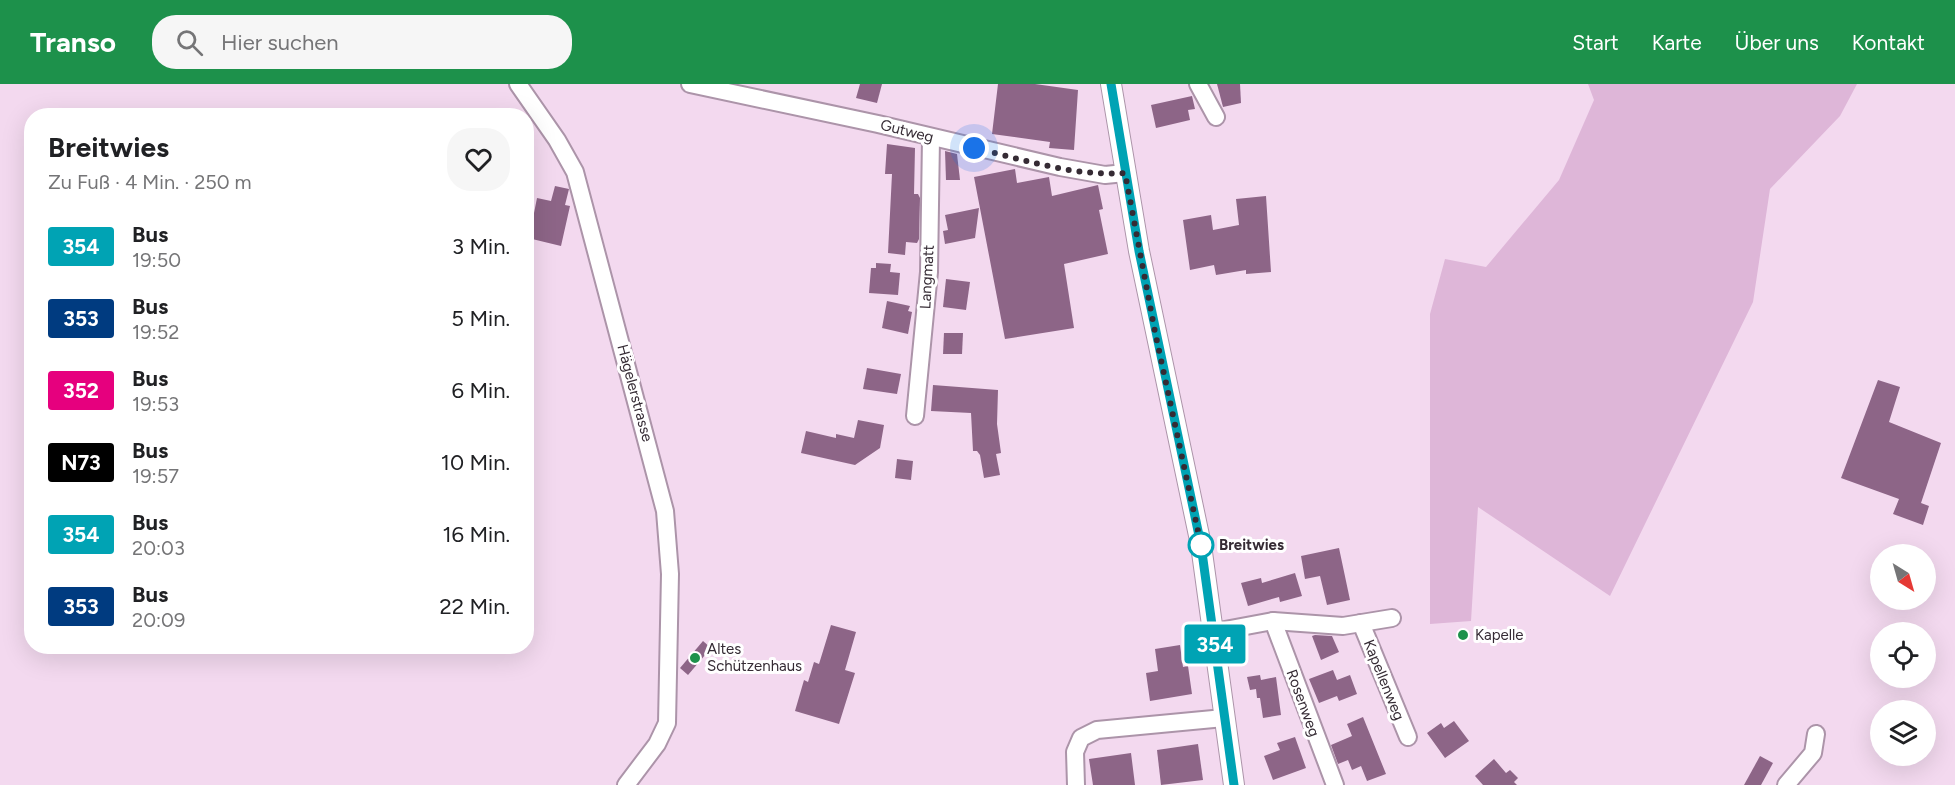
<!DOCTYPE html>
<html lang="de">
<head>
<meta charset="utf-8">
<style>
  body { margin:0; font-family:Figtree,sans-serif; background:#f6f6f6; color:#202124; height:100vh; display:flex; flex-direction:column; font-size:22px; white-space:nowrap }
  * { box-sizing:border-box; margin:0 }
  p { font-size:20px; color:#757577 }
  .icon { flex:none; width:33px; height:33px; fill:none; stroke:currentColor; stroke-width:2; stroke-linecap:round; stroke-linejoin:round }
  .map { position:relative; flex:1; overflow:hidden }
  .details { position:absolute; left:24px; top:24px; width:510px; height:546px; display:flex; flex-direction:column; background:#fff; border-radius:24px; box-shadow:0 6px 24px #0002 }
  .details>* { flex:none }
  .badge { padding:0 12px; border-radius:4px; font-size:21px; line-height:39px }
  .needle { width:39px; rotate:143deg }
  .fabs { position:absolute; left:1870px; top:460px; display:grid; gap:12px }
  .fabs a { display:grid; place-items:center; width:66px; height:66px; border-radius:50%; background:#fff; box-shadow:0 6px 24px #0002; font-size:30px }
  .you { position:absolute; width:30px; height:30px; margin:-15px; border:4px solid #fff; border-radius:50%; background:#1a73e8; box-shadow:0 0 0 9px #1a73e833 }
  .map>.badge { position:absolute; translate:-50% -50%; box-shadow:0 0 0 3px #fff }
  .round { display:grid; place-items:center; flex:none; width:63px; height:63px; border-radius:24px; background:#f6f6f6 }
  .summary { display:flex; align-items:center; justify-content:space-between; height:102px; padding:0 24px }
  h1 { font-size:28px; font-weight:700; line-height:45px }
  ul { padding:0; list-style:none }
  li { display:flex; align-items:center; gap:18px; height:72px; padding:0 24px }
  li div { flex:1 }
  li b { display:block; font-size:22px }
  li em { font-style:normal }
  li .badge { min-width:66px; font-weight:700; text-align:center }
  header { display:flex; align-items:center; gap:36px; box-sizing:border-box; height:84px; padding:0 30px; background:#1d914b; color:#fff }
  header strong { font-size:28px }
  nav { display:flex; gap:33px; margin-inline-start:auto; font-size:21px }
  .search { width:420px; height:54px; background:#f6f6f6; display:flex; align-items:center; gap:15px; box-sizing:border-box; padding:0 21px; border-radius:24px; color:#757577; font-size:22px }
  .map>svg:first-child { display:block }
</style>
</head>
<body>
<header>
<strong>Transo</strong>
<div class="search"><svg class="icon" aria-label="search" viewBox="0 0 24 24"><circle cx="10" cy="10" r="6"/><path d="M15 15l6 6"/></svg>Hier suchen</div>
<nav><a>Start</a><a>Karte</a><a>Über uns</a><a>Kontakt</a></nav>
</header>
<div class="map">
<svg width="1955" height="701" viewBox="0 0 1955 701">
  <rect width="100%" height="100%" fill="#f3d9ef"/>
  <polygon fill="#deb6d8" points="1588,0 1857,0 1840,32 1770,105 1753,218 1610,512 1478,423 1471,537 1430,540 1430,230 1445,175 1486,183 1559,96 1594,16"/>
  <g fill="#8d6587">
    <polygon points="860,0 882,0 877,19 856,14"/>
    <polygon points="998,0 1035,0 1078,6 1074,66 1049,64 1050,58 992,50"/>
    <polygon points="1217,0 1240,0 1241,19 1223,23"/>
    <polygon points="1192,12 1195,25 1188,26 1190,36 1156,44 1151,21"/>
    <polygon points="887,60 915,64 914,110 918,110 920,114 919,155 917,159 906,158 905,171 888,169 892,90 885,90"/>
    <polygon points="945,67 957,70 960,96 946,96"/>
    <polygon points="1015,85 1017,99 1049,93 1052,112 1098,101 1103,125 1099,126 1108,170 1064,180 1074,244 1005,255 974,93"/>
    <polygon points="555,102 569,105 565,121 570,122 561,162 528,154 531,142 527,141 530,128 534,129 537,114 551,117"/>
    <polygon points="1266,112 1271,188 1246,190 1246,186 1216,191 1214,181 1190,186 1183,136 1211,131 1213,146 1239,141 1236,115"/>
    <polygon points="979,124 975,154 945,160 943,147 948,146 945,131"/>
    <polygon points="876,179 891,180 890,188 900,189 898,211 869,209 871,184 876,184"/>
    <polygon points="946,195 970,198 966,226 943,223"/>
    <polygon points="887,217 910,222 908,227 912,228 908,250 882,244"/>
    <polygon points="944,249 963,249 962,270 943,270"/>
    <polygon points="867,284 901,290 897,310 863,305"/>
    <polygon points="1878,296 1900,303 1889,338 1941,359 1921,419 1929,422 1923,441 1893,430 1899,415 1841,394"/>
    <polygon points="933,301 998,306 997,340 1001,369 996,370 1000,391 984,394 980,371 977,367 973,367 971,329 931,327"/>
    <polygon points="858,336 884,341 880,364 855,381 801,369 806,347 836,354 836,350 854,354"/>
    <polygon points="897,375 913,377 911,396 895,394"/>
    <polygon points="1339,464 1350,516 1327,521 1320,492 1305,495 1301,472"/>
    <polygon points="1295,489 1302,512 1280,518 1279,513 1248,522 1241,499 1261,494 1262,499"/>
    <polygon points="831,541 856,548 845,586 855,589 839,640 795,627 804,596 808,598 814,578 819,580"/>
    <polygon points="1315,551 1332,552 1339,568 1321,576 1312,552"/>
    <polygon points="703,557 711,564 688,591 680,584"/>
    <polygon points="1180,561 1183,583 1188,582 1192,610 1150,617 1146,589 1158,587 1155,565"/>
    <polygon points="1333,586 1337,596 1350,591 1357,610 1339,617 1337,612 1319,619 1309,595"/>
    <polygon points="1260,591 1261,596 1276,593 1281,631 1263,634 1260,614 1257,614 1256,605 1250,606 1247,593"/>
    <polygon points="1363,633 1386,690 1367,697 1361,682 1352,686 1348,676 1338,680 1331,661 1352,652 1347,640"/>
    <polygon points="1454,637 1469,657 1445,674 1427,649 1441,639 1444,644"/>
    <polygon points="1295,653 1306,684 1273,696 1264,672 1280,666 1277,659"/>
    <polygon points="1198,660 1203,696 1161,701 1157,666"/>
    <polygon points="1131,669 1135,701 1093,701 1089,675"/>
    <polygon points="1760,672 1773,679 1761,701 1744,701"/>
    <polygon points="1494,675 1506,689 1510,686 1518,694 1514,698 1517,701 1483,701 1475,692"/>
  </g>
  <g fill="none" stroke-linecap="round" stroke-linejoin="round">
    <g stroke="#ac94a9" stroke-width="20">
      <g id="minor">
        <polyline points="518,0 557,56 575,88 665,427 670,490 667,639 657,660 626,701"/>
        <polyline points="690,0 878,40 1060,83 1105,91 1125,89"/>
        <polyline points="1198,0 1216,33"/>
        <polyline points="915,332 929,188 931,54"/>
        <polyline points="1273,537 1335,701"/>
        <polyline points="1361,539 1408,653"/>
        <polyline points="1214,548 1273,537 1343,542 1392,534"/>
        <polyline points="1076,701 1075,668 1081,654 1097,646 1224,634"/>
        <polyline points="1786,701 1813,669 1816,650"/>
      </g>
    </g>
    <g stroke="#ac94a9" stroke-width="22">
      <polyline id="major" points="1111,0 1139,167 1201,461 1234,701"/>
    </g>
    <use href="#minor" stroke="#fff" stroke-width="16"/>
    <use href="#major" stroke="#fff" stroke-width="20"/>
  </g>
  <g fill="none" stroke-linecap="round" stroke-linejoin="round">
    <g stroke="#fff" stroke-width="14">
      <polyline id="line" points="1111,0 1139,167 1201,461 1234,701"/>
    </g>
    <use href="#line" stroke="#00a3b4" stroke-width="9"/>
    <path stroke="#352b34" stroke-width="6" stroke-dasharray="0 10.8" d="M974 64C1022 75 1075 93 1125 89L1155 248 1201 461"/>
  </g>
  <circle fill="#fff" stroke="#00a3b4" stroke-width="3" cx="1201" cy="461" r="12"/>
  <g fill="#1d914b" stroke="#fff" stroke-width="2">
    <circle cx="1463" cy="551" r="6"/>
    <circle cx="695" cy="574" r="6"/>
  </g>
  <g text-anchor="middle" stroke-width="6" stroke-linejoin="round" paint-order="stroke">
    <g font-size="15" fill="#352b34" stroke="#fff">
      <text transform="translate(907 47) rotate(14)" y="5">Gutweg</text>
      <text transform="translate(927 193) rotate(-87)" y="5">Langmatt</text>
      <text transform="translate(635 309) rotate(75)" y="5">Hägelerstrasse</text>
      <text transform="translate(1384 596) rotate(68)" y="5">Kapellenweg</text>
      <text transform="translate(1303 619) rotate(70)" y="5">Rosenweg</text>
    </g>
    <g font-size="15" font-weight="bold" fill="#352b34" stroke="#fff" text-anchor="start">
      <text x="1219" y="466">Breitwies</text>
    </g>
    <g font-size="15" fill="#352b34" stroke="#fff" text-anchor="start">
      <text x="1475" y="556">Kapelle</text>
      <text x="707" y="570">Altes<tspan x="707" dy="17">Schützenhaus</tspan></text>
    </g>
  </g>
</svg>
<div class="fabs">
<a><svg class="needle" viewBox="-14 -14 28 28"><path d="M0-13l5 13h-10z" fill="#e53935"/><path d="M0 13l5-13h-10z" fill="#757577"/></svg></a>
<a><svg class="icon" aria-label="locate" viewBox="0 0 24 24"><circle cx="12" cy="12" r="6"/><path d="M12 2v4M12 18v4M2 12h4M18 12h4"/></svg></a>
<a><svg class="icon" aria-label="layers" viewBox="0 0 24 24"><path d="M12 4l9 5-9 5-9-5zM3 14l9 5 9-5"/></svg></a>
</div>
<div class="you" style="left:974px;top:64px"></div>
<b class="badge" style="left:1215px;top:560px;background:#00a3b4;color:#fff">354</b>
<section class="details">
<div class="summary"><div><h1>Breitwies</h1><p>Zu Fuß · 4 Min. · 250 m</p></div><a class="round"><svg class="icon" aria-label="heart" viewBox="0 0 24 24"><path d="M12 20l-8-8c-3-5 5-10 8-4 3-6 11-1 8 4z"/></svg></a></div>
<ul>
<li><span class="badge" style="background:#00a3b4;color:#fff">354</span><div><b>Bus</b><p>19:50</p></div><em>3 Min.</em></li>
<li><span class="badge" style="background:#003b80;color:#fff">353</span><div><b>Bus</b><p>19:52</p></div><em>5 Min.</em></li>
<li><span class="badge" style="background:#e6007e;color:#fff">352</span><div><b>Bus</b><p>19:53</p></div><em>6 Min.</em></li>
<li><span class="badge" style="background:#000;color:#fff">N73</span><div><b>Bus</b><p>19:57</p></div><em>10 Min.</em></li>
<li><span class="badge" style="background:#00a3b4;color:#fff">354</span><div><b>Bus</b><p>20:03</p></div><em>16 Min.</em></li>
<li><span class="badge" style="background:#003b80;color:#fff">353</span><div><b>Bus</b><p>20:09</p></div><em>22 Min.</em></li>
</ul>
</section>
</div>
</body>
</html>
